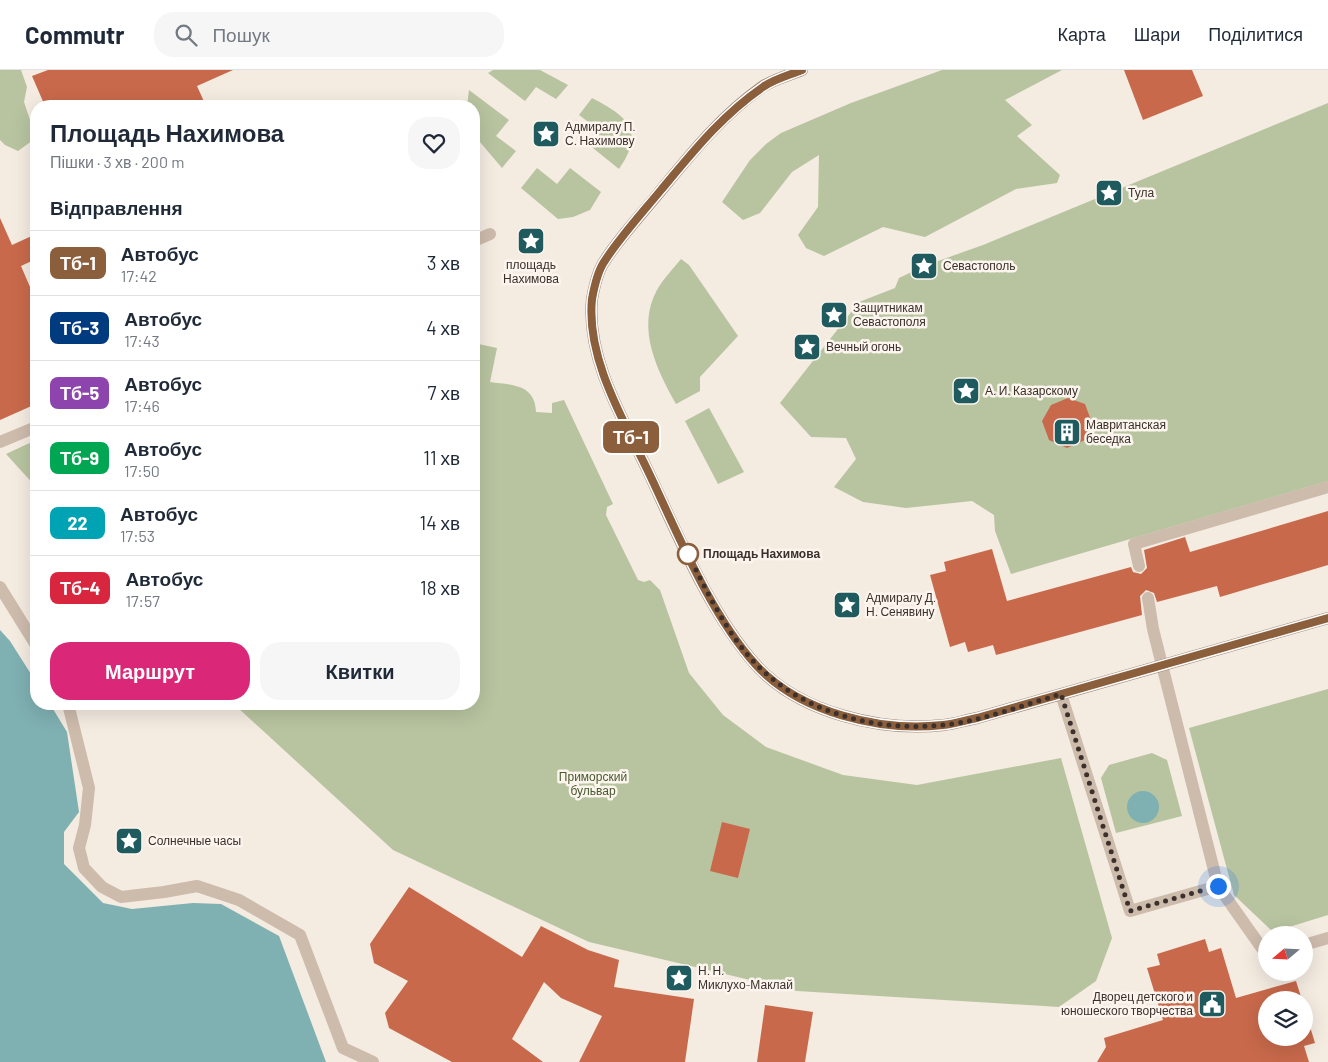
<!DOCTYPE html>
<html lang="uk">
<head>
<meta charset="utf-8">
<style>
  body { margin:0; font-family:Barlow,sans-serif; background:#f6f6f7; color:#1f2937; height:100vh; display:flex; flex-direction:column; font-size:19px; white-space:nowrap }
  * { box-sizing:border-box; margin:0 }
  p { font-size:16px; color:#747a83 }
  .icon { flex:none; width:28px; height:28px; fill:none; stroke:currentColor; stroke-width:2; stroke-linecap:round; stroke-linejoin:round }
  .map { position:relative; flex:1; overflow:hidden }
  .sheet { position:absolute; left:30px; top:30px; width:450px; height:610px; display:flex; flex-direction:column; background:#fff; border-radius:20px; box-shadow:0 5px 20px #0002 }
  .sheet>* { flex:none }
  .badge { padding:0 10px; border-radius:8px; font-size:18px; line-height:32px }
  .needle { width:32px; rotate:251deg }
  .tools { position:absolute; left:1258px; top:856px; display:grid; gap:10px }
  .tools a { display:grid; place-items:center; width:55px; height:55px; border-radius:50%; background:#fff; box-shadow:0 5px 20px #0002; font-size:25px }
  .you { position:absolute; width:25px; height:25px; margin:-12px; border:4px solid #fff; border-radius:50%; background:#1a73e8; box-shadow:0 0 0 8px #1a73e833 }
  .map>.badge { position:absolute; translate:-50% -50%; box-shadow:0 0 0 2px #fff }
  h2 { padding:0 20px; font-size:19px; line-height:45px }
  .round { display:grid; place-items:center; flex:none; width:52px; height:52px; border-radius:20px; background:#f6f6f7 }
  .overview { display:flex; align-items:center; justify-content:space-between; height:85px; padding:0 20px }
  h1 { font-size:24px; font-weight:600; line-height:38px }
  .cta { display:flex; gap:10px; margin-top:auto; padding:10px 20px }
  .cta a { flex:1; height:58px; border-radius:20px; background:#db2777; color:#fff; font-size:20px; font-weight:600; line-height:58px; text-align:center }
  .cta a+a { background:#f6f6f7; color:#1f2937 }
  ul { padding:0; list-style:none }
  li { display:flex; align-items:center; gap:15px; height:65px; padding:0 20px; border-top:1px solid #e0e1e3 }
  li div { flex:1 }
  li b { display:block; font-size:19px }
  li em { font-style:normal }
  li .badge { min-width:55px; font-weight:700; text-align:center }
  header { display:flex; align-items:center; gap:30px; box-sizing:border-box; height:70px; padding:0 25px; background:#fff; border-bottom:1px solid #e0e1e3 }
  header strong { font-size:24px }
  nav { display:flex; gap:28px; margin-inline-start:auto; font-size:18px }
  .search { width:350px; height:45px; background:#f6f6f7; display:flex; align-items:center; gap:12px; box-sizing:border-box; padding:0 18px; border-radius:20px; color:#747a83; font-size:19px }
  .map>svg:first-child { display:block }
</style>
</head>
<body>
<header>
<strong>Commutr</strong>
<div class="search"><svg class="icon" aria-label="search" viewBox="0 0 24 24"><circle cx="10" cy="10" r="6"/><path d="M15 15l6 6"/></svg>Пошук</div>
<nav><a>Карта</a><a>Шари</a><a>Поділитися</a></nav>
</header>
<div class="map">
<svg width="1328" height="992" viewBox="0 0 1328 992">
  <rect width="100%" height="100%" fill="#f4ebe1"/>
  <g fill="#b8c4a0">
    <polygon points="0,0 21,0 27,17 24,32 36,68 18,81 5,75 0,70"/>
    <polygon points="493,0 540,0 568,15 556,29 536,17 525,31 488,3"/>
    <polygon points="942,0 1062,0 1005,30 1032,55 1017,66 1060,105 1057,113 1016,119 925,167 883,157 824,186 806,178 798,165 818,137 819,85 792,102 760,143 743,150 722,132 750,90 766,74 781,63 851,33"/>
    <polygon points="469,20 509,50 496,66 516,81 502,98 474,65 474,36 467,36"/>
    <path d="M592 28C627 46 646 61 619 99L588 74 599 60 579 45Z"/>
    <polygon points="1328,33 1328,411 1011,504 995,461 994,445 972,431 906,438 863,432 834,417 856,389 846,368 811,367 780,333 859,232 895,218 899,208 924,196 983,175"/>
    <polygon points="537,98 557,114 570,98 601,122 590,140 573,147 558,149 521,118"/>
    <path d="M681 189 689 195 738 266 700 307V321L676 334C657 300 636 258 657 220 663 209 673 199 681 189Z"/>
    <path d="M474 273 497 278 490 312C510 315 535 313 536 342L552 343V333L564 330 613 434 607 437 606 445 638 510 644 512 650 510 660 520 689 603 723 645 766 677 843 705 917 715 1061 688 1112 868 1096 911 1059 937 797 921 589 872 393 780 237 637 234 634H474Z"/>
    <polygon points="709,338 744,402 718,414 685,351"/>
    <polygon points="36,370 36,417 6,384"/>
    <polygon points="1328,619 1328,845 1273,862 1234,825 1189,658"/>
    <polygon points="1152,683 1167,690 1182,746 1116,763 1101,708 1109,695"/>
  </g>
  <g fill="#7fb0b2">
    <polygon points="0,560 10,571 36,612 36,634 50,634 67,662 79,742 64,762 64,794 103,833 132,839 193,833 221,834 279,866 326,992 0,992"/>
    <circle cx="1143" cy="737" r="16"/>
  </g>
  <g fill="#c8694b">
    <polygon points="48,0 233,0 197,16 206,36 45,36 32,6"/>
    <polygon points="1124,0 1192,0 1203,26 1143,50"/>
    <polygon points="0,148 12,175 36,164 36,189 21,196 36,231 36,334 0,350"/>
    <polygon points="1068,328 1085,334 1092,353 1085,370 1067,378 1049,370 1042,351 1051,335"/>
    <polygon points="1328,441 1328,495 1220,527 1217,516 1157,532 1154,523 1146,520 1140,526 1142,545 996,585 993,575 968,582 965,572 950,577 930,505 946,501 944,492 992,479 1007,531 1131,497 1133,502 1141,504 1147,498 1144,480 1185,467 1190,482"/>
    <polygon points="722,752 750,759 738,808 710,801"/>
    <polygon points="409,817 522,887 541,856 588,880 619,890 614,917 694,929 685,992 579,992 602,946 561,928 544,912 512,969 543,992 452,992 389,958 385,943 408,911 374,893 370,874"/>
    <polygon points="1205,869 1209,882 1221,878 1236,928 1296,911 1302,930 1266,930 1266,968 1304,968 1304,937 1315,973 1304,976 1309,992 1097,992 1106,977 1104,968 1163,950 1147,898 1160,895 1157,884"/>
    <polygon points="765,935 813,942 805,992 757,992"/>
  </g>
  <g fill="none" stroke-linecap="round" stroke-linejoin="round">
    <g stroke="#cdbbac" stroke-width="12">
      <polyline points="474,171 490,164"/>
      <polyline points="0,372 36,357"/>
      <polyline points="1139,496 1134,474 1328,417"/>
      <polyline points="1148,528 1153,559 1162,595"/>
    </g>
    <g stroke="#cdbbac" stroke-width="12">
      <polyline points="0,517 36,575"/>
      <polyline points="1061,624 1130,841 1218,816 1162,595"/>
      <polyline points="68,634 89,718 85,755 79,778 84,798 102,817 121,827 164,822 197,816 239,830 300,865 343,978 373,992"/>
      <polyline points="1218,816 1266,884"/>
      <polyline points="1304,875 1328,868"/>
    </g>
    <path stroke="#a18a7d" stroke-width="12" d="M802 0C790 5 774 9 762 17 721 46 690 85 658 124 640 146 619 168 604 192 598 201 594 218 592 229 586 288 623 349 648 401 678 465 709 542 756 595 800 643 881 662 944 655 955 654 966 650 977 648L1328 548"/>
  </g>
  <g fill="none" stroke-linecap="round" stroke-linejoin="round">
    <g stroke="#fff" stroke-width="11">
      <path id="line" d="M802 0C790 5 774 9 763 17 722 45 692 83 661 120 642 143 620 167 604 192 598 201 594 218 592 229 586 288 623 349 648 401 678 464 710 544 756 595 800 643 881 662 943 655 955 654 966 650 977 648L1328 548"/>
    </g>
    <use href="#line" stroke="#8b5e3c" stroke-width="8"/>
    <path stroke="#3b302b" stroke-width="5" stroke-dasharray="0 9" d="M688 484C706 520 729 568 758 596 806 644 878 662 944 655 981 651 1024 635 1061 624L1130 841 1218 816"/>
  </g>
  <defs>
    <g id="sight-square" transform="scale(1.4375)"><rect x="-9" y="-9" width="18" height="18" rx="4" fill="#1f5a5e" stroke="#fbf5ee"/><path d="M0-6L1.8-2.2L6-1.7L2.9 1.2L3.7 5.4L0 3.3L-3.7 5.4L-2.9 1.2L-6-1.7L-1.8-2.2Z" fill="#fff"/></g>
    <g id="building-square" transform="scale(1.4375)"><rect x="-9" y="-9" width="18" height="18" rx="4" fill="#1f5a5e" stroke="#fbf5ee"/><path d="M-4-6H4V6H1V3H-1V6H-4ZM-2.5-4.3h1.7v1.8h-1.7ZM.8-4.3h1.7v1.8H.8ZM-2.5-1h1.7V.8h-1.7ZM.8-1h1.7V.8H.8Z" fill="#fff"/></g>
    <g id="civic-square" transform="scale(1.4375)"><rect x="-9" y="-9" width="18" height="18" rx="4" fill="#1f5a5e" stroke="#fbf5ee"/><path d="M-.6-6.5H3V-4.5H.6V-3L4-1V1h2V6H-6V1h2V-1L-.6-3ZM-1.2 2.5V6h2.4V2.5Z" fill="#fff"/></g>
  </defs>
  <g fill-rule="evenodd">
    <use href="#sight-square" x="546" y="64"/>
    <use href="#sight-square" x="1109" y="123"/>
    <use href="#sight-square" x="531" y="171"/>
    <use href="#sight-square" x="924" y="196"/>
    <use href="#sight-square" x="834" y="245"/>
    <use href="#sight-square" x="807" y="277"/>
    <use href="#sight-square" x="966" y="321"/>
    <use href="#building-square" x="1067" y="362"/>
    <use href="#sight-square" x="847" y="535"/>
    <use href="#sight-square" x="129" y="771"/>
    <use href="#sight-square" x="679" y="908"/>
    <use href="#civic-square" x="1212" y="934"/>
  </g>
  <circle fill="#fff" stroke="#8b5e3c" stroke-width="2.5" cx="688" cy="484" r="10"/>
  <g text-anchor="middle" stroke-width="5" stroke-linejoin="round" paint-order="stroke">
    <g font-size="12" fill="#3b302b" stroke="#fbf5ee" text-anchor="start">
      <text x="565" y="61">Адмиралу П.<tspan x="565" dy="14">С. Нахимову</tspan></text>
      <text x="1128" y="127">Тула</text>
      <text x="531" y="199" text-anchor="middle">площадь<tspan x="531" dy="14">Нахимова</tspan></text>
      <text x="943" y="200">Севастополь</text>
      <text x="853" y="242">Защитникам<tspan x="853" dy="14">Севастополя</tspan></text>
      <text x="826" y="281">Вечный огонь</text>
      <text x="985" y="325">А. И. Казарскому</text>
      <text x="1086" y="359">Мавританская<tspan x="1086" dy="14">беседка</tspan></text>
      <text x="866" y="532">Адмиралу Д.<tspan x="866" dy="14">Н. Сенявину</tspan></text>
      <text x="148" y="775">Солнечные часы</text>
      <text x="698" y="905">Н. Н.<tspan x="698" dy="14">Миклухо-Маклай</tspan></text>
      <text x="1193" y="931" text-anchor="end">Дворец детского и<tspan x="1193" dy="14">юношеского творчества</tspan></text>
    </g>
    <g font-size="12" font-weight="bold" fill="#3b302b" stroke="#fbf5ee" text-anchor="start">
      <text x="703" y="488">Площадь Нахимова</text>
    </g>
    <g font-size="12" fill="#4a5a2e" stroke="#fbf5ee">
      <text x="593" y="711">Приморский<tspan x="593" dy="14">бульвар</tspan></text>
    </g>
  </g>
</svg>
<div class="tools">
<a><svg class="needle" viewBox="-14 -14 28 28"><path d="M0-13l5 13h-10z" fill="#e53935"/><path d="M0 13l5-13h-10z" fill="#747a83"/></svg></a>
<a><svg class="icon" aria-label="layers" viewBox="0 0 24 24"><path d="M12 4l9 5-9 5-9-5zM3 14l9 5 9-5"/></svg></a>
</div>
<div class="you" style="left:1218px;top:816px"></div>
<b class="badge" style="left:631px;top:367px;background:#8b5e3c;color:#fff">Тб-1</b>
<section class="sheet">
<div class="overview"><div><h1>Площадь Нахимова</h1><p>Пішки · 3 хв · 200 m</p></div><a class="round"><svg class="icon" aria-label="heart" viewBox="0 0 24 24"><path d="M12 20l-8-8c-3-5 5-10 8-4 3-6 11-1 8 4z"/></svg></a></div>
<h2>Відправлення</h2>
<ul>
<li><span class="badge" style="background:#8b5e3c;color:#fff">Тб-1</span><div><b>Автобус</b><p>17:42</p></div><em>3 хв</em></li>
<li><span class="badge" style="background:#003b80;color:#fff">Тб-3</span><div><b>Автобус</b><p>17:43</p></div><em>4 хв</em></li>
<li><span class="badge" style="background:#8e44ad;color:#fff">Тб-5</span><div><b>Автобус</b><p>17:46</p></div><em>7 хв</em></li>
<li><span class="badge" style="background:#00a651;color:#fff">Тб-9</span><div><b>Автобус</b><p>17:50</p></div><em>11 хв</em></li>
<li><span class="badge" style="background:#00a3b4;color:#fff">22</span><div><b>Автобус</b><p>17:53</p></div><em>14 хв</em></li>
<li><span class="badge" style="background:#d7263d;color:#fff">Тб-4</span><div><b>Автобус</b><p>17:57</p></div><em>18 хв</em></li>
</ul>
<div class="cta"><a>Маршрут</a><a>Квитки</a></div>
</section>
</div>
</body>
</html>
